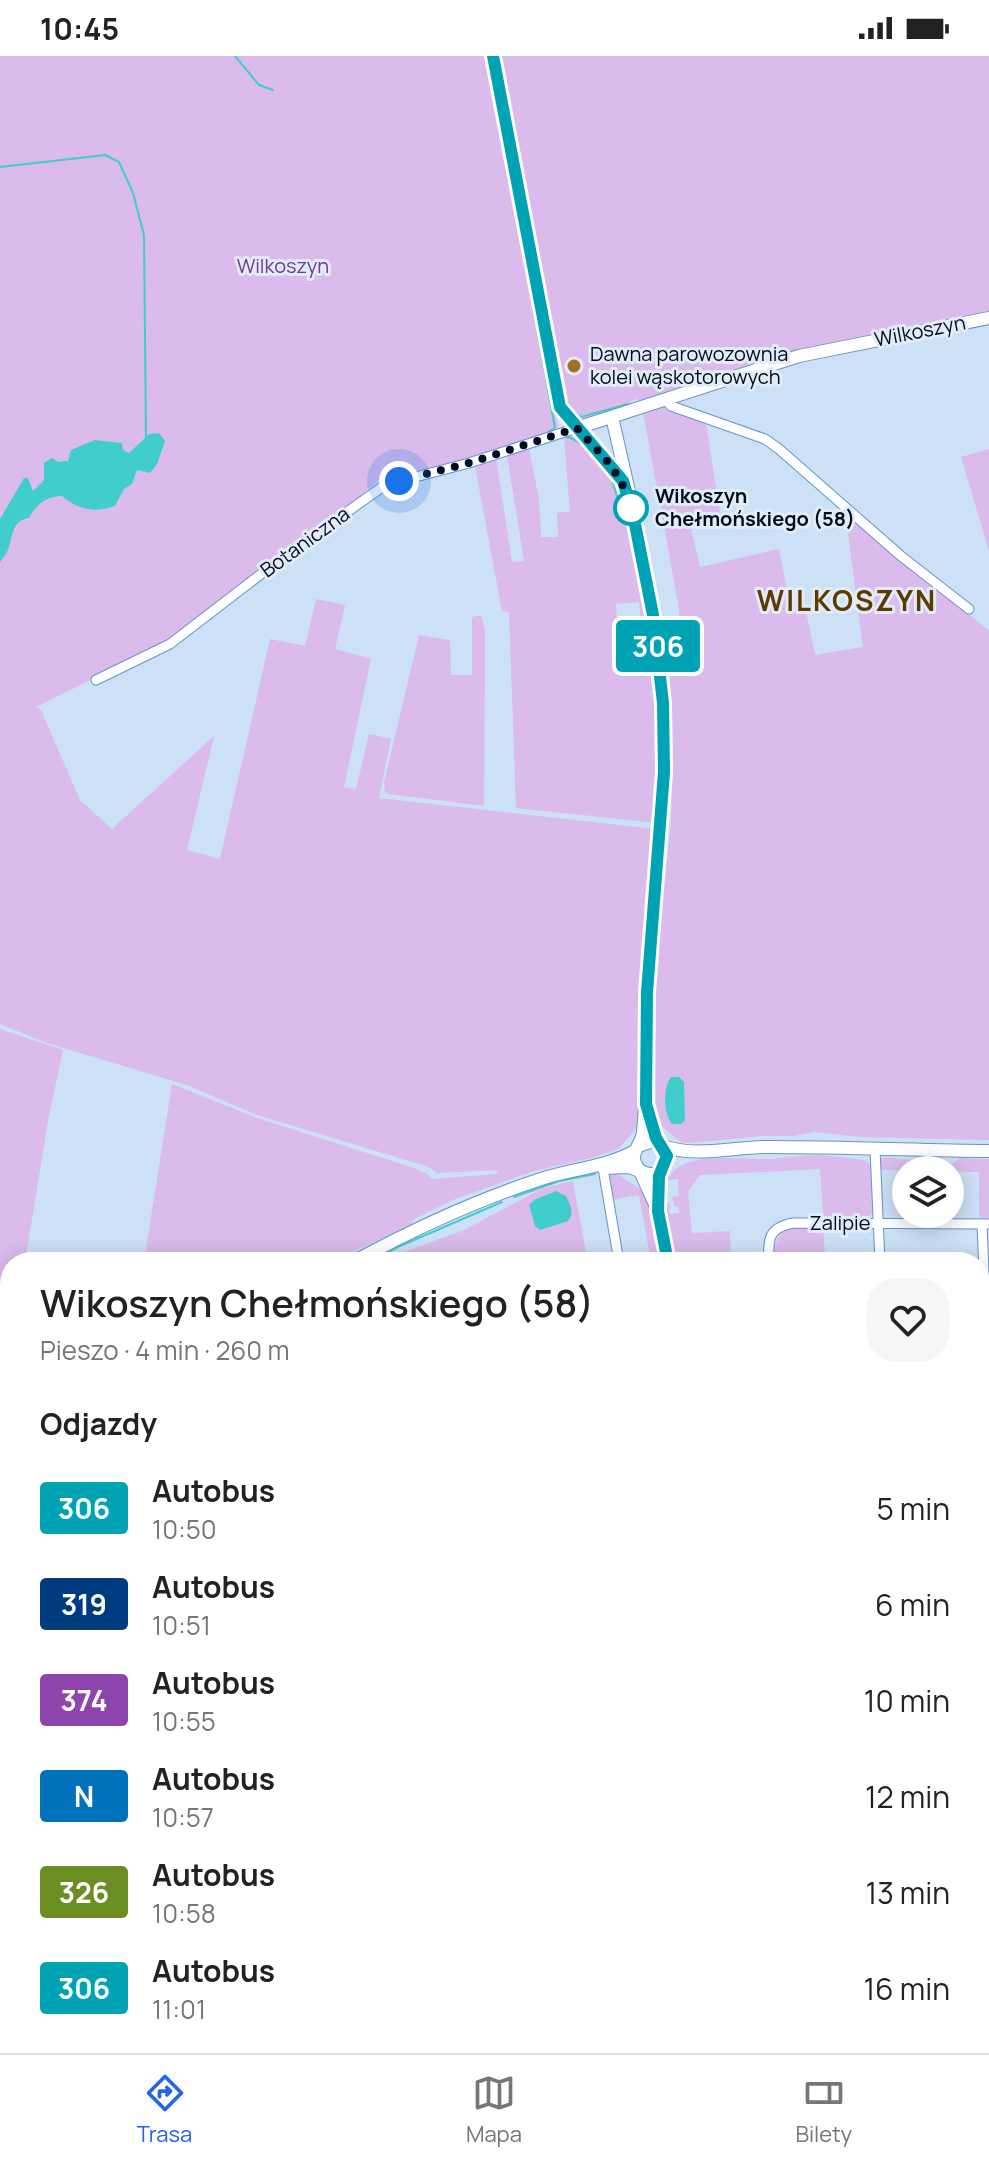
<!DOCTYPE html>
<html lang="pl">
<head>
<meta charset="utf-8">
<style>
  body { margin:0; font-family:Manrope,sans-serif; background:#f6f6f6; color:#222; height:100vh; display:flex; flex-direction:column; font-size:30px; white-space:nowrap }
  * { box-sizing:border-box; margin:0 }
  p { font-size:26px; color:#767676 }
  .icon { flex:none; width:44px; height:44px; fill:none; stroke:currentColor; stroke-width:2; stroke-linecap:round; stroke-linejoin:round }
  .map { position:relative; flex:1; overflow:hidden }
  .drawer { position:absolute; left:0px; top:1196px; width:990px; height:802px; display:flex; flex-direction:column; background:#fff; border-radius:32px 32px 0 0; box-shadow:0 4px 20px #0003 }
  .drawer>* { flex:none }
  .badge { padding:0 16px; border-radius:6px; font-size:28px; line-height:52px }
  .controls { position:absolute; left:892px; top:1100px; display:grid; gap:16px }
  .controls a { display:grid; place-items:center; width:72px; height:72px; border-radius:50%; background:#fff; box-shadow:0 4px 20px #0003; font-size:40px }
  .you { position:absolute; width:40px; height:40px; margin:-20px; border:6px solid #fff; border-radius:50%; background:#1a73e8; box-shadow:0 0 0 12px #1a73e833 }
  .map>.badge { position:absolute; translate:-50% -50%; box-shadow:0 0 0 4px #fff }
  h2 { padding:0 40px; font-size:30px; line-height:72px }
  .round { display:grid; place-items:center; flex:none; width:84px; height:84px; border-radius:32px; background:#f6f6f6 }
  .overview { display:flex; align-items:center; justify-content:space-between; height:136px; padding:0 40px }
  h1 { font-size:38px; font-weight:600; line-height:60px }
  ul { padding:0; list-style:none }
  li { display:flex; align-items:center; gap:24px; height:96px; padding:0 40px }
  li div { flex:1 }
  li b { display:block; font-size:30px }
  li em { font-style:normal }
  li .badge { min-width:88px; font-weight:700; text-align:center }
  .status { display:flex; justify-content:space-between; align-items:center; height:56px; padding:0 40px; background:#fff; direction:ltr }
  .status svg { height:22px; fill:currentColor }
  .tab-bar { display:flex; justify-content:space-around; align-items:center; height:112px; border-top:2px solid #e0e0e0; background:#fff; font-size:22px; color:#767676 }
  .tab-bar a { display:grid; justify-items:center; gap:4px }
  .tab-bar .on { color:#2563eb }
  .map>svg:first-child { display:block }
</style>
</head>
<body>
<div class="status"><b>10:45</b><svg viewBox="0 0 49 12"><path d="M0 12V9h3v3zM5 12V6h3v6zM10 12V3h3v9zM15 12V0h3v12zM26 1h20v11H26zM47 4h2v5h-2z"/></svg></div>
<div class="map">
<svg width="989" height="1997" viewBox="0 0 989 1997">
  <rect width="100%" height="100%" fill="#cce0f6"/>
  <g fill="#dabbec" fill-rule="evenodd">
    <path d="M0 0H489L558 371 551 376 461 406 381 422 348 451 168 586 36 651 41 654 80 744 112 773 214 680 187 794 220 803 270 583 305 590 316 543 345 549 335 593 371 603 344 731 356 733 369 678 391 683 379 742 655 773 641 923V1036L639 1068 635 1074 618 1093 591 1102 534 1115 453 1144 414 1163 410 1169 332 1206H144L172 1028 257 1062 414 1112 428 1118 431 1123 496 1118 498 1114 437 1117 429 1111 257 1059 187 1029 47 987 0 968ZM149 378 162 396 150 416 137 414 132 428 124 432 115 450C86 460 67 438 40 431L44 424 129 397Z"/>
    <path d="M500 0H989V255L781 299 642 346 636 343 631 345 630 349C618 353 584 370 573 360 558 346 558 315 554 296 533 198 517 99 500 0Z"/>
    <polygon points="662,349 706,367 720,458 690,468 700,511 779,493 789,544 803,541 815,599 863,591 845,456 989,575 989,1084 860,1081 814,1076 794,1080 763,1080 688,1087 681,1086 656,1066 654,931 671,766 673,693 669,607 684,605 678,547 643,356"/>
    <path d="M570 379C593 386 620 428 626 451L621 452 622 458 627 457C638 509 652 561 656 614 660 665 658 715 656 767L516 752 509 556 502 555 475 410 477 407 496 402 512 506 524 505 507 399 529 393 539 443 541 481H558L557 457 570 455 564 383ZM639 546 644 608 619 609 616 548Z"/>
    <polygon points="989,393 989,495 961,401"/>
    <polygon points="481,559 485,575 484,750 388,738 385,736 384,727 419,579 450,584 451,619 472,619 472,561"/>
    <polygon points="0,973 63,994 48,1065 25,1206 10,1206 10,1251 0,1247"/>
    <path d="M820 1099 864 1104 871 1109 874 1156 869 1160H823L820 1113 700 1119 688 1135 692 1177 730 1175 731 1206H672L663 1147 669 1146 670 1158 679 1157V1151L674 1150 672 1141 679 1140 678 1123 668 1124C679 1093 743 1104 769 1103 786 1102 803 1099 820 1099Z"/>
    <polygon points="885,1101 951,1109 960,1102 989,1103 989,1162 979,1161 979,1116 879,1114 880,1103"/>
    <polygon points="617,1118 651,1140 662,1206 651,1206 639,1139 611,1144 607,1119"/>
    <polygon points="567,1126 573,1126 588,1206 378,1206 466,1173 541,1133"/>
    <path d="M792 1170 823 1171 825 1199 875 1198V1206H774C773 1189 777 1178 792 1170Z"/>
    <polygon points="0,1251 10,1255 9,1612 0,1608"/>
    <polygon points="10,1649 10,1988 218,1988 213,1997 0,1997 0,1664"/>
    <polygon points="989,1857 989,1956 986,1961 989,1964 989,1997 977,1997 966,1988 980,1988 980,1858"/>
    <polygon points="222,1988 340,1988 337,1997 218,1997"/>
    <polygon points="897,1988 963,1988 961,1997 886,1997 889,1991 896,1994"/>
  </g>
  <g fill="#40cdcb">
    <path d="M159 377 165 385 157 408 150 417 137 414 132 428 124 433 115 450C95 457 78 454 62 440 46 440 36 449 29 462 12 464 13 480 8 494 6 498 3 502 0 506V463L24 422H28L33 435 44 424V407L52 402 58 406 68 405 71 394 95 384 122 387 123 394 129 397 149 378Z"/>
    <path d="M671 1021H679L684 1026 685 1064 681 1068H672C663 1058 663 1031 671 1021Z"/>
    <path d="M556 1135 566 1140C570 1149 575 1157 568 1165L540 1174 535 1170 529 1149 534 1144Z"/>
  </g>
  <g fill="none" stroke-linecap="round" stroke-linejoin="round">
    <g stroke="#40cdcb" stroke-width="2">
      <polyline points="235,0 259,29 273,34"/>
      <polyline points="487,0 555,372 548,376"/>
      <polyline points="0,111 105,99 119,106 133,137 144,179 146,380"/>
      <polyline points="564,339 571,354 581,361 628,348"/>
      <path d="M567 381C581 383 601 408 610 421 614 428 616 438 619 446L623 445"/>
      <path d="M636 442C643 459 645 482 649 501 670 598 674 693 666 791"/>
      <polyline points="653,1047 654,943 664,817"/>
      <polyline points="514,1141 559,1125 595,1118"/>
      <polyline points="665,1148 675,1206"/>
      <polyline points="372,1206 400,1190 502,1146"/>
      <polyline points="0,1658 10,1642"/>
    </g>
    <g stroke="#6794c9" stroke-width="11">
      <g id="street">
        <polyline points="665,343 671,350 765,383 779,393 901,500 969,553"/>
        <polyline points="96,624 170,588 278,505 385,429 469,407 577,372"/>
        <polyline points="875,1093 880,1206"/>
        <polyline points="603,1112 619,1206"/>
        <polyline points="982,1168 989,1340"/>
        <path d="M769 1206C768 1183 768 1172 793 1167L989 1168"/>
        <polyline points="980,1385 989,1385"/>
        <polyline points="989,1493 989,1502"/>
        <polyline points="980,1597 989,1586"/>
        <polyline points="980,1776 989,1780"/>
        <polyline points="615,1988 635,1995"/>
      </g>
    </g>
    <g stroke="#6794c9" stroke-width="14">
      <g id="secondary">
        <polyline points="493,0 560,351 622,423"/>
        <path d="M612 361C637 469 663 578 664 689 665 794 645 898 646 1003 646 1027 646 1051 643 1075 643 1085 633 1094 634 1103 635 1109 639 1115 645 1117 665 1124 677 1095 653 1085L638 1090"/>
        <polyline points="577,372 799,300 989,262"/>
        <polyline points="647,1051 659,1088"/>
        <path d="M663 1090C696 1102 732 1091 767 1091 841 1091 915 1094 989 1095"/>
        <polyline points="603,1112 629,1111 640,1115 658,1155"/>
        <polyline points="661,1115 658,1155 668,1206"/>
        <path d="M353 1206C412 1174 477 1144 541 1123 572 1113 606 1111 635 1095"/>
        <polyline points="0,1645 10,1629"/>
        <polyline points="635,1997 637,1988"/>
      </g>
    </g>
    <use href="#street" stroke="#fff" stroke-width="9"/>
    <use href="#secondary" stroke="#fff" stroke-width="12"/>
  </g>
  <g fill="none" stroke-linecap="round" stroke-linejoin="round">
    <g stroke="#fff" stroke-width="18">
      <polyline id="line" points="493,0 560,351 623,425 633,458 653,559 663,647 664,716 647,936 646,1048 656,1082 667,1100 659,1120 658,1155 668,1206"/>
    </g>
    <use href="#line" stroke="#00a3b4" stroke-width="12"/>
    <path stroke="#000b1e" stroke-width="8" stroke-dasharray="0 14.4" d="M399 425 469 407 577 372C605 403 622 416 633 458L631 452"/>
  </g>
  <circle fill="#a27026" stroke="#e2ecf7" stroke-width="3" cx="574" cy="310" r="8"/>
  <circle fill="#fff" stroke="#00a3b4" stroke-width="4" cx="631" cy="452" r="16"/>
  <g text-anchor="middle" stroke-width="6" stroke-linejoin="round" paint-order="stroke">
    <g font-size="20" fill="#733890" stroke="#e2ecf7">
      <text x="283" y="217">Wilkoszyn</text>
    </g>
    <g font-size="20" fill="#000b1e" stroke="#e2ecf7">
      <text transform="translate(920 275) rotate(-11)" y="7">Wilkoszyn</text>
      <text transform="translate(305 486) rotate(-36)" y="7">Botaniczna</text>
      <text x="840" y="1174">Zalipie</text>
    </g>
    <g font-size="20" fill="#000b1e" stroke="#e2ecf7" text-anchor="start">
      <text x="590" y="305">Dawna parowozownia<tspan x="590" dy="23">kolei wąskotorowych</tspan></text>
    </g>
    <g font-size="20" font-weight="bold" fill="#000b1e" stroke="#e2ecf7" text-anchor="start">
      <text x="655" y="447">Wikoszyn<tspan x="655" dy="23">Chełmońskiego (58)</tspan></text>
    </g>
    <g font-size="28" font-weight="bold" letter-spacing="2" fill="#5c3a01" stroke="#e2ecf7">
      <text x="847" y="555">WILKOSZYN</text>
    </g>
  </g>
</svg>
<div class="controls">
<a><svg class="icon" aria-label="layers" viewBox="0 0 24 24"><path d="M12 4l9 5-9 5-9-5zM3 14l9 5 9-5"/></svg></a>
</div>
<div class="you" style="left:399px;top:425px"></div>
<b class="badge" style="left:658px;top:590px;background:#00a3b4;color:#fff">306</b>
<section class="drawer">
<div class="overview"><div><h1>Wikoszyn Chełmońskiego (58)</h1><p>Pieszo · 4 min · 260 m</p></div><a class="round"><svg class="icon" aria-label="heart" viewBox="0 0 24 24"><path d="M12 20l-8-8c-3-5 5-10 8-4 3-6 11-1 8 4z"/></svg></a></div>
<h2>Odjazdy</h2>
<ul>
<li><span class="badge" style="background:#00a3b4;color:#fff">306</span><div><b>Autobus</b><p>10:50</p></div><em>5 min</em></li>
<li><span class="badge" style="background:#003b80;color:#fff">319</span><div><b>Autobus</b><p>10:51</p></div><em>6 min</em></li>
<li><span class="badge" style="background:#8e44ad;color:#fff">374</span><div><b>Autobus</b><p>10:55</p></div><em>10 min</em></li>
<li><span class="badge" style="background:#0072bc;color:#fff">N</span><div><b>Autobus</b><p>10:57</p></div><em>12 min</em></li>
<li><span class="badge" style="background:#6b8e23;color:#fff">326</span><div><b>Autobus</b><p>10:58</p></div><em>13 min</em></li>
<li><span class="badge" style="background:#00a3b4;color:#fff">306</span><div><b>Autobus</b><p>11:01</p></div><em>16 min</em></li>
</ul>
</section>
</div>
<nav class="tab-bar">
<a class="on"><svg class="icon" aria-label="directions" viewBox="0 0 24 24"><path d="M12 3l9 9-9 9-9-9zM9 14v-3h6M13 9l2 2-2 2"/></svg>Trasa</a>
<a><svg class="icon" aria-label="map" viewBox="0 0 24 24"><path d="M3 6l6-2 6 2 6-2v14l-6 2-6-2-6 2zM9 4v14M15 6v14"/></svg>Mapa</a>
<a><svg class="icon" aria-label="tickets" viewBox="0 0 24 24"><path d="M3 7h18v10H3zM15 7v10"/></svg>Bilety</a>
</nav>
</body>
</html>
